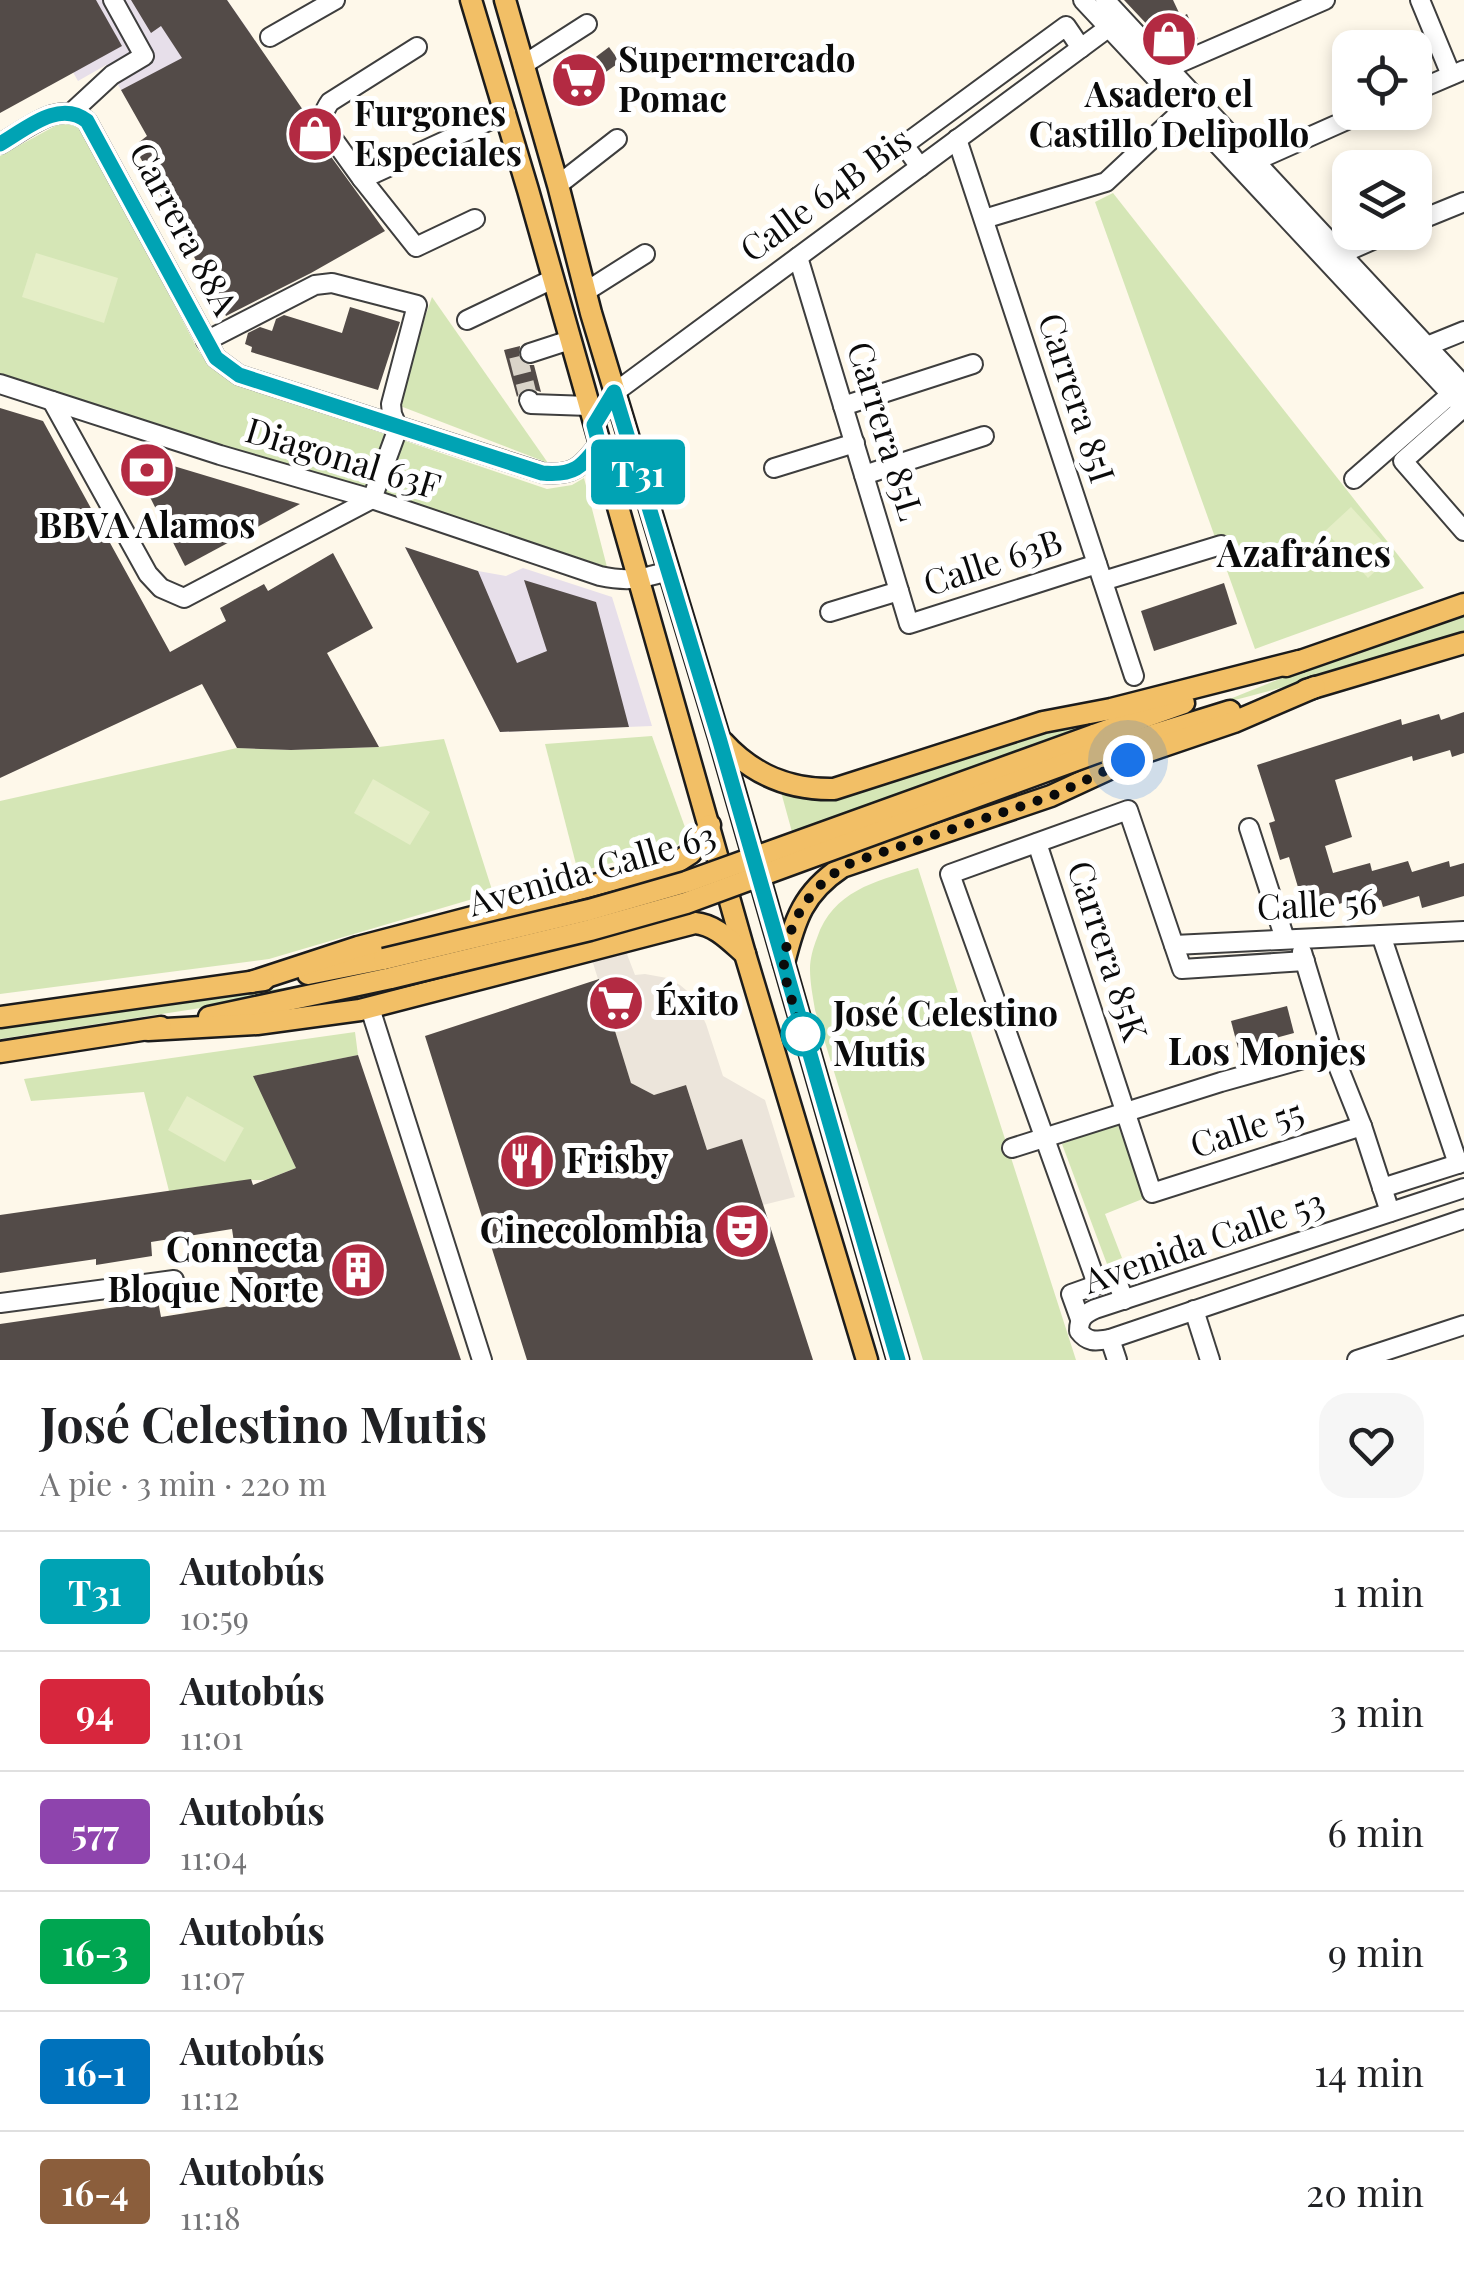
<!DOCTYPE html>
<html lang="es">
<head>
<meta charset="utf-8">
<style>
  body { margin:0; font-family:"Playfair Display",serif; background:#f6f6f6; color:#202124; height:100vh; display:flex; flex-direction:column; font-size:38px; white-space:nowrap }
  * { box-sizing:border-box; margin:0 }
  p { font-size:32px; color:#757577 }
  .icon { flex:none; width:55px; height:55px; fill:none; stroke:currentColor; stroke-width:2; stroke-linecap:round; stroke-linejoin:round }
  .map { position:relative; height:1360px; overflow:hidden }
  .side { display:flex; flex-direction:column; background:#fff; flex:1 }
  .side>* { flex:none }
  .badge { padding:0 20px; border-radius:8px; font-size:35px; line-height:65px }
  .fabs { position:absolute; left:1332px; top:30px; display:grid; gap:20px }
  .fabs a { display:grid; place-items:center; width:100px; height:100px; border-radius:20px; background:#fff; box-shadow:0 5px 15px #0003; font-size:50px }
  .you { position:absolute; width:50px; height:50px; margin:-25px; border:8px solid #fff; border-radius:50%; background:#1a73e8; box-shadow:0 0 0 15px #1a73e833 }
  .map>.badge { position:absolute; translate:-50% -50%; box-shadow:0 0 0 5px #fff }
  .round { display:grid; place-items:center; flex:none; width:105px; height:105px; border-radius:30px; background:#f6f6f6 }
  .head { display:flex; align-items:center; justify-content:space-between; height:170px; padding:0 40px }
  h1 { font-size:48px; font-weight:700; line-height:75px }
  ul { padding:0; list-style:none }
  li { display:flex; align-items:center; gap:30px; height:120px; padding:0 40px; border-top:2px solid #e0e0e0 }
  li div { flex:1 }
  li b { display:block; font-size:38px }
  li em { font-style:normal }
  li .badge { min-width:110px; font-weight:700; text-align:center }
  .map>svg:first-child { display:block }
</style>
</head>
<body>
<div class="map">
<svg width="1464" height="1360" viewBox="0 0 1464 1360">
  <rect width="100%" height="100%" fill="#fef8ea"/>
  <g fill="#e7dfea">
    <polygon points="32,0 227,0 251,34 129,103 106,65 78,81"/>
    <polygon points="405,547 478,571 506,576 523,568 612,597 652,726 500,732"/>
  </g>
  <g fill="#d5e6b6">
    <polygon points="66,120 80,124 198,350 211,368 235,383 547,489 572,485 584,478 607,567 0,375 0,156"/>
    <polygon points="1113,193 1424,588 1255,649 1095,202"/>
    <polygon points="432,297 548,463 395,404"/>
    <path d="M1464 614V632C1382 660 1299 684 1215 705L1297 672Z"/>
    <polygon points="1098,721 792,832 781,792 803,796 1051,728"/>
    <polygon points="652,736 686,830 678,845 578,872 545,744"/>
    <polygon points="444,739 493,893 269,959 0,994 0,801 237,748 291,750 379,747"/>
    <path d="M918 868 1076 1360H923L815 1010C813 997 810 983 810 969 810 959 813 948 817 938 833 891 874 882 918 868Z"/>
    <polygon points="361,977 265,998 0,1039 0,1028"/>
    <polygon points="355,1032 358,1055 254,1076 296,1168 265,1180 248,1180 169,1191 144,1092 31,1101 24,1079"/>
    <polygon points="1117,1123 1145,1198 1105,1214 1122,1258 1107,1264 1062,1144"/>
  </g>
  <g fill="#e5eec7">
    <polygon points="36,253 118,278 104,323 22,297"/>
    <polygon points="1351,507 1394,554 1368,578 1325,531"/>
    <polygon points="373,779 430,812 410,845 354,813"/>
    <polygon points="187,1096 244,1128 225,1162 168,1130"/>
  </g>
  <polygon fill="#ece5db" points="625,949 635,975 645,974 667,978 680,985 692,995 706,1024 723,1076 765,1100 795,1197 763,1205 742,1139 707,1150 686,1085 654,1095 631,1083 592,960"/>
  <g fill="#534b48">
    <polygon points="0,0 96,0 122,46 0,113"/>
    <polygon points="131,0 227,0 312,123 316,136 385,231 311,273 226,316 134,146 147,136 121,90 182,58 161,26 151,33"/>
    <polygon points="1124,0 1173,0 1181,17 1187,14 1198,39 1171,50"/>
    <polygon points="609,47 620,62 582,89 572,75"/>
    <polygon points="350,307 400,322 378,390 251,352 252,347 245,344 248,333 260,327 272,331 276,319 284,315 342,333"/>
    <polygon points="520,346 519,358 526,365 534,365 541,392 529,388 523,389 517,397 504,350"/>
    <polygon points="0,408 43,421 170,652 226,621 220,608 264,584 268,591 333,553 373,628 327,653 379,747 291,750 237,748 202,684 0,778"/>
    <polygon points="127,452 300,504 185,566"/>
    <polygon points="405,547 478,571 517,663 547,651 524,580 596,602 629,727 500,732"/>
    <polygon points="1224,583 1237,624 1154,651 1141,611"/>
    <polygon points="1464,712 1464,753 1452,757 1450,750 1413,761 1412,756 1335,780 1352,837 1325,846 1333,873 1370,863 1372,871 1408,861 1412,872 1449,861 1450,867 1464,863 1464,896 1422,908 1419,896 1383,907 1381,900 1344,911 1342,903 1306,914 1289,857 1280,860 1269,823 1275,821 1257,765 1401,719 1402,725 1439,714 1441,720"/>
    <polygon points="599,979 631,1083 654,1095 686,1085 707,1150 742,1139 813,1360 527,1360 425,1036"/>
    <polygon points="1287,1006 1294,1033 1238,1048 1231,1021"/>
    <polygon points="358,1055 461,1360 0,1360 0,1324 158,1301 161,1317 243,1304 232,1229 151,1242 152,1256 96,1265 96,1259 0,1273 0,1215 251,1179 253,1185 296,1168 253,1076"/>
  </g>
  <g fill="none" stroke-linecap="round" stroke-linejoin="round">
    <polyline stroke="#dad4c9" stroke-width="18" stroke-dasharray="18 9" stroke-linecap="butt" points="529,400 518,356 530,353"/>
    <g stroke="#3e3e3e" stroke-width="22">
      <g id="minor">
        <polyline points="1083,0 1464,408"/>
        <polyline points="1105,0 1464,386"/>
        <polyline points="1420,0 1451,75"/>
        <polyline points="270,37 335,0"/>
        <path d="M417 47 330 102C323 112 322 117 326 129L362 179 416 247 475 219"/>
        <polyline points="523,65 587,24"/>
        <polyline points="1168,68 1325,0"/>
        <polyline points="1415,91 1464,70"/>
        <polyline points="72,112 112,75 144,56 113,0"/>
        <polyline points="957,139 1134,676"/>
        <path d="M0 144C26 130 60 98 87 121L216 358 239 375 543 473C573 476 582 467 599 444"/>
        <polyline points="1255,161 1365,112"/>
        <polyline points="920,167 904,145 1066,26 1081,48"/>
        <polyline points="362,179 506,113"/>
        <polyline points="558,185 617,139"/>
        <polyline points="984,219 1106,182 1184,109"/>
        <polyline points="1415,222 1464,202"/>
        <polyline points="1341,254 1391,232"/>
        <polyline points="798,257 909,624 1097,564"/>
        <polyline points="585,292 645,254"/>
        <polyline points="467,320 553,279"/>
        <polyline points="206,341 315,285 332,283 417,305 391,404 392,414 398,428 372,499"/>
        <polyline points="1427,346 1464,331"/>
        <polyline points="530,353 570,340"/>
        <path d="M0 384 220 455 372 499 600 576C628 582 642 579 668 571"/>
        <polyline points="529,400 531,404 589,406"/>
        <polyline points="52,401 148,574 161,588 184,598 372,499"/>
        <polyline points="843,406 973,364"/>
        <polyline points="1464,407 1403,461 1464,531"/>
        <polyline points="594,425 614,393 1108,28"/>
        <polyline points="774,468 855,443"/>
        <polyline points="864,475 984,436"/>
        <polyline points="1354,479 1458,388"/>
        <polyline points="1103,581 1221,545"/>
        <polyline points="830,612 899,591"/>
        <polyline points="1249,828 1285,939"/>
        <polyline points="1037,843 1152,1193 1362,1126"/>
        <polyline points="1381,935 1458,1164"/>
        <polyline points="1174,945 1464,931"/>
        <polyline points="1302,952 1332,1051 1362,1126 1390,1212"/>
        <polyline points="370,1008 482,1360"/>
        <polyline points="1012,1148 1221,1082 1332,1051"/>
        <polyline points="1382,1188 1464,1162"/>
        <path d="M1464 1188 1095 1309C1084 1314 1079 1318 1079 1331 1088 1343 1096 1341 1110 1339L1464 1219"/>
        <polyline points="1097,1284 950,874 1128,810 1182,969 1305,961"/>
        <polyline points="0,1303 174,1280"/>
        <polyline points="1194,1310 1210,1360"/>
        <polyline points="1080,1319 1071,1294 1116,1278 1124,1300"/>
        <polyline points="1110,1339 1117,1360"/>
        <polyline points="1357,1360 1464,1325"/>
      </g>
    </g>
    <g stroke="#1c1c1c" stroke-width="25">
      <g id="major">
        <polyline points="471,0 528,190 745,954 867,1360"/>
        <polyline points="505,0 558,185 591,313 719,737 898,1360"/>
        <polyline points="1286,666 1464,604"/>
        <polyline points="1306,690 1464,643"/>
        <polyline points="1094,735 1184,703"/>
        <path d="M723 742C753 775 789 790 834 789L1043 722 1111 709 1299 661"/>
        <polyline points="1098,752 1230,711"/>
        <path d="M784 963C795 919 803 893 842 867L1051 796 1146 752 1234 722 1315 687"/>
        <polyline points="308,974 384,959"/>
        <polyline points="251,982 358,947 674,864 691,853 710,825"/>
        <polyline points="0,1017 264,980"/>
        <polyline points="209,1017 391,978"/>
        <path d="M148 1030 257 1024 360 1010 695 923C716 925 730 941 745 954"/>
        <polyline points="0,1052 161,1027"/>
      </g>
    </g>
    <use href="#minor" stroke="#fff" stroke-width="18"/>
    <use href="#major" stroke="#f2bf66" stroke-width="20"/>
    <g stroke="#1c1c1c" stroke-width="25" stroke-linecap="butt">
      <g id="major-bridge">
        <polyline points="384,959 589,910 686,882 1094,735"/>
        <polyline points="391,978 590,930 686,903 1098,752"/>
      </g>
    </g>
    <use href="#major-bridge" stroke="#f2bf66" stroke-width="20"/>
  </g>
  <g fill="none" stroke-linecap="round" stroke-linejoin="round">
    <g stroke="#fff" stroke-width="22">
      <path id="line" d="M0 144C26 129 59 99 87 121L216 358 239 375 542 473C574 476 582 467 599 444L594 425 614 392 719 738 898 1360"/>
    </g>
    <use href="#line" stroke="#00a3b4" stroke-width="15"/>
    <path stroke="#0b0b0b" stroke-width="10" stroke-dasharray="0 18" d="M803 1034C798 1017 783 979 784 964 787 920 814 881 853 862L1052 796 1128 760"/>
  </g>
  <defs>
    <g id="shop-disc" transform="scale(2.875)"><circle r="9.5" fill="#b32a42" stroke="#fff"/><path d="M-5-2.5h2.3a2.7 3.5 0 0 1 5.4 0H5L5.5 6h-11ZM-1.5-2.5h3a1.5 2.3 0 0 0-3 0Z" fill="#fff"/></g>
    <g id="supermarket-disc" transform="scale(2.875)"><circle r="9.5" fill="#b32a42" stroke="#fff"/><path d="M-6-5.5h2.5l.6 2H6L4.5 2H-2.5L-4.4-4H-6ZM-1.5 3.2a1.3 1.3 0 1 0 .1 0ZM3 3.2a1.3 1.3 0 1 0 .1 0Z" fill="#fff"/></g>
    <g id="bank-disc" transform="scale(2.875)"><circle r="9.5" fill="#b32a42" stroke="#fff"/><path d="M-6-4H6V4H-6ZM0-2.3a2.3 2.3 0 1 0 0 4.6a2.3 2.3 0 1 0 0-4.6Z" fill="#fff"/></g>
    <g id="restaurant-disc" transform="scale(2.875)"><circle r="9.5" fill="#b32a42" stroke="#fff"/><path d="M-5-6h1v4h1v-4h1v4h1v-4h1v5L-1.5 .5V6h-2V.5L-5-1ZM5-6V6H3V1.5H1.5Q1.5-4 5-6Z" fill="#fff"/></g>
    <g id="theatre-disc" transform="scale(2.875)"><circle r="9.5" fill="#b32a42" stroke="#fff"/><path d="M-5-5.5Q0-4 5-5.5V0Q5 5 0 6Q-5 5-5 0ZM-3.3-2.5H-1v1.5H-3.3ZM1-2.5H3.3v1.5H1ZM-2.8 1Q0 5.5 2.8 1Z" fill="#fff"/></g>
    <g id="building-disc" transform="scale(2.875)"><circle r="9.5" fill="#b32a42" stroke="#fff"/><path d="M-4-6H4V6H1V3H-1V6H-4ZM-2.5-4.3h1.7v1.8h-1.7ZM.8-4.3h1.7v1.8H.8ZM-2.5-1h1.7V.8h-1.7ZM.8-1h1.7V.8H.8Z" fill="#fff"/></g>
  </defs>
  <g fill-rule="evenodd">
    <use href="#shop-disc" x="1169" y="39"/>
    <use href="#supermarket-disc" x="579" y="80"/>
    <use href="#shop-disc" x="315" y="134"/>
    <use href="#bank-disc" x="147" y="470"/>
    <use href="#supermarket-disc" x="616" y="1003"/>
    <use href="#restaurant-disc" x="527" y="1161"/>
    <use href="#theatre-disc" x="742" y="1231"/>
    <use href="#building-disc" x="358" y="1270"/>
  </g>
  <circle fill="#fff" stroke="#00a3b4" stroke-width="5" cx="803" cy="1034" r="20"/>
  <g text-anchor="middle" stroke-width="10" stroke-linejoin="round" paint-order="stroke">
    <g font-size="35" font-weight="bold" fill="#0b0b0b" stroke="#fff" text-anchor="start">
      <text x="618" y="72">Supermercado<tspan x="618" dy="40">Pomac</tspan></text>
      <text x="1169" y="107" text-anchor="middle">Asadero el<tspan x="1169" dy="40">Castillo Delipollo</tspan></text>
      <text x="354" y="126">Furgones<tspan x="354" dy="40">Especiales</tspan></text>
      <text x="147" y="538" text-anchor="middle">BBVA Alamos</text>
      <text x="655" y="1015">Éxito</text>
      <text x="566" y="1173">Frisby</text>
      <text x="703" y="1243" text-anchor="end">Cinecolombia</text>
      <text x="319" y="1262" text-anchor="end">Connecta<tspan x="319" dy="40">Bloque Norte</tspan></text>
    </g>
    <g font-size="35" fill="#0b0b0b" stroke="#fff">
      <text transform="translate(826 195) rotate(-36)" y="12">Calle 64B Bis</text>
      <text transform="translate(183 229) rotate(62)" y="12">Carrera 88A</text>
      <text transform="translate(1076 398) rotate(72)" y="12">Carrera 85I</text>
      <text transform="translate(885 431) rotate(73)" y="12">Carrera 85L</text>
      <text transform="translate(343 459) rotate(17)" y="12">Diagonal 63F</text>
      <text transform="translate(993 563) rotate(-18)" y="12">Calle 63B</text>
      <text transform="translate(592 870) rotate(-16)" y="12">Avenida Calle 63</text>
      <text transform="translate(1317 905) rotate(-3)" y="12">Calle 56</text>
      <text transform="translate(1107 951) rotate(72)" y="12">Carrera 85K</text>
      <text transform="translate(1247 1129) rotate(-18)" y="12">Calle 55</text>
      <text transform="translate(1204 1242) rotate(-19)" y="12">Avenida Calle 53</text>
    </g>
    <g font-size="35" font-weight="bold" fill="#0b0b0b" stroke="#fff" text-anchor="start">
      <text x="833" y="1026">José Celestino<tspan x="833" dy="40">Mutis</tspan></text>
    </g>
    <g font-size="38" font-weight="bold" fill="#0b0b0b" stroke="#fff">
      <text x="1304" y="567">Azafránes</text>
      <text x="1267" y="1065">Los Monjes</text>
    </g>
  </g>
</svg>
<div class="fabs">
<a><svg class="icon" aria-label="locate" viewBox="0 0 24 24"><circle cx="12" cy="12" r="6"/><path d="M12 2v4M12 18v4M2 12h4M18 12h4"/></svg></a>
<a><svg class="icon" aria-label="layers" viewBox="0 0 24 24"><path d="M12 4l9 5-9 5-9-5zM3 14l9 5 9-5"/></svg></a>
</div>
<div class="you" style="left:1128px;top:760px"></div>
<b class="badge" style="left:638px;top:472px;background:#00a3b4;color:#fff">T31</b>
</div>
<section class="side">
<div class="head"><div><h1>José Celestino Mutis</h1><p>A pie · 3 min · 220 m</p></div><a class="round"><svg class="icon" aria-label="heart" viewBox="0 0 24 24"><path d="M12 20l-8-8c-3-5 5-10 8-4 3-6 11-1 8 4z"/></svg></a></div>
<ul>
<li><span class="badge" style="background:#00a3b4;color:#fff">T31</span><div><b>Autobús</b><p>10:59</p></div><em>1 min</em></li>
<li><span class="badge" style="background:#d7263d;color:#fff">94</span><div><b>Autobús</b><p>11:01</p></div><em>3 min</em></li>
<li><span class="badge" style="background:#8e44ad;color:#fff">577</span><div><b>Autobús</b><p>11:04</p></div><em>6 min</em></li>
<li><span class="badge" style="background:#00a651;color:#fff">16-3</span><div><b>Autobús</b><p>11:07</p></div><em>9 min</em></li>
<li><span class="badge" style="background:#0072bc;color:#fff">16-1</span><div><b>Autobús</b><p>11:12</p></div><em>14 min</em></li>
<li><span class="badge" style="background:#8b5e3c;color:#fff">16-4</span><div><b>Autobús</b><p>11:18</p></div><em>20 min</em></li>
</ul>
</section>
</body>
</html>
